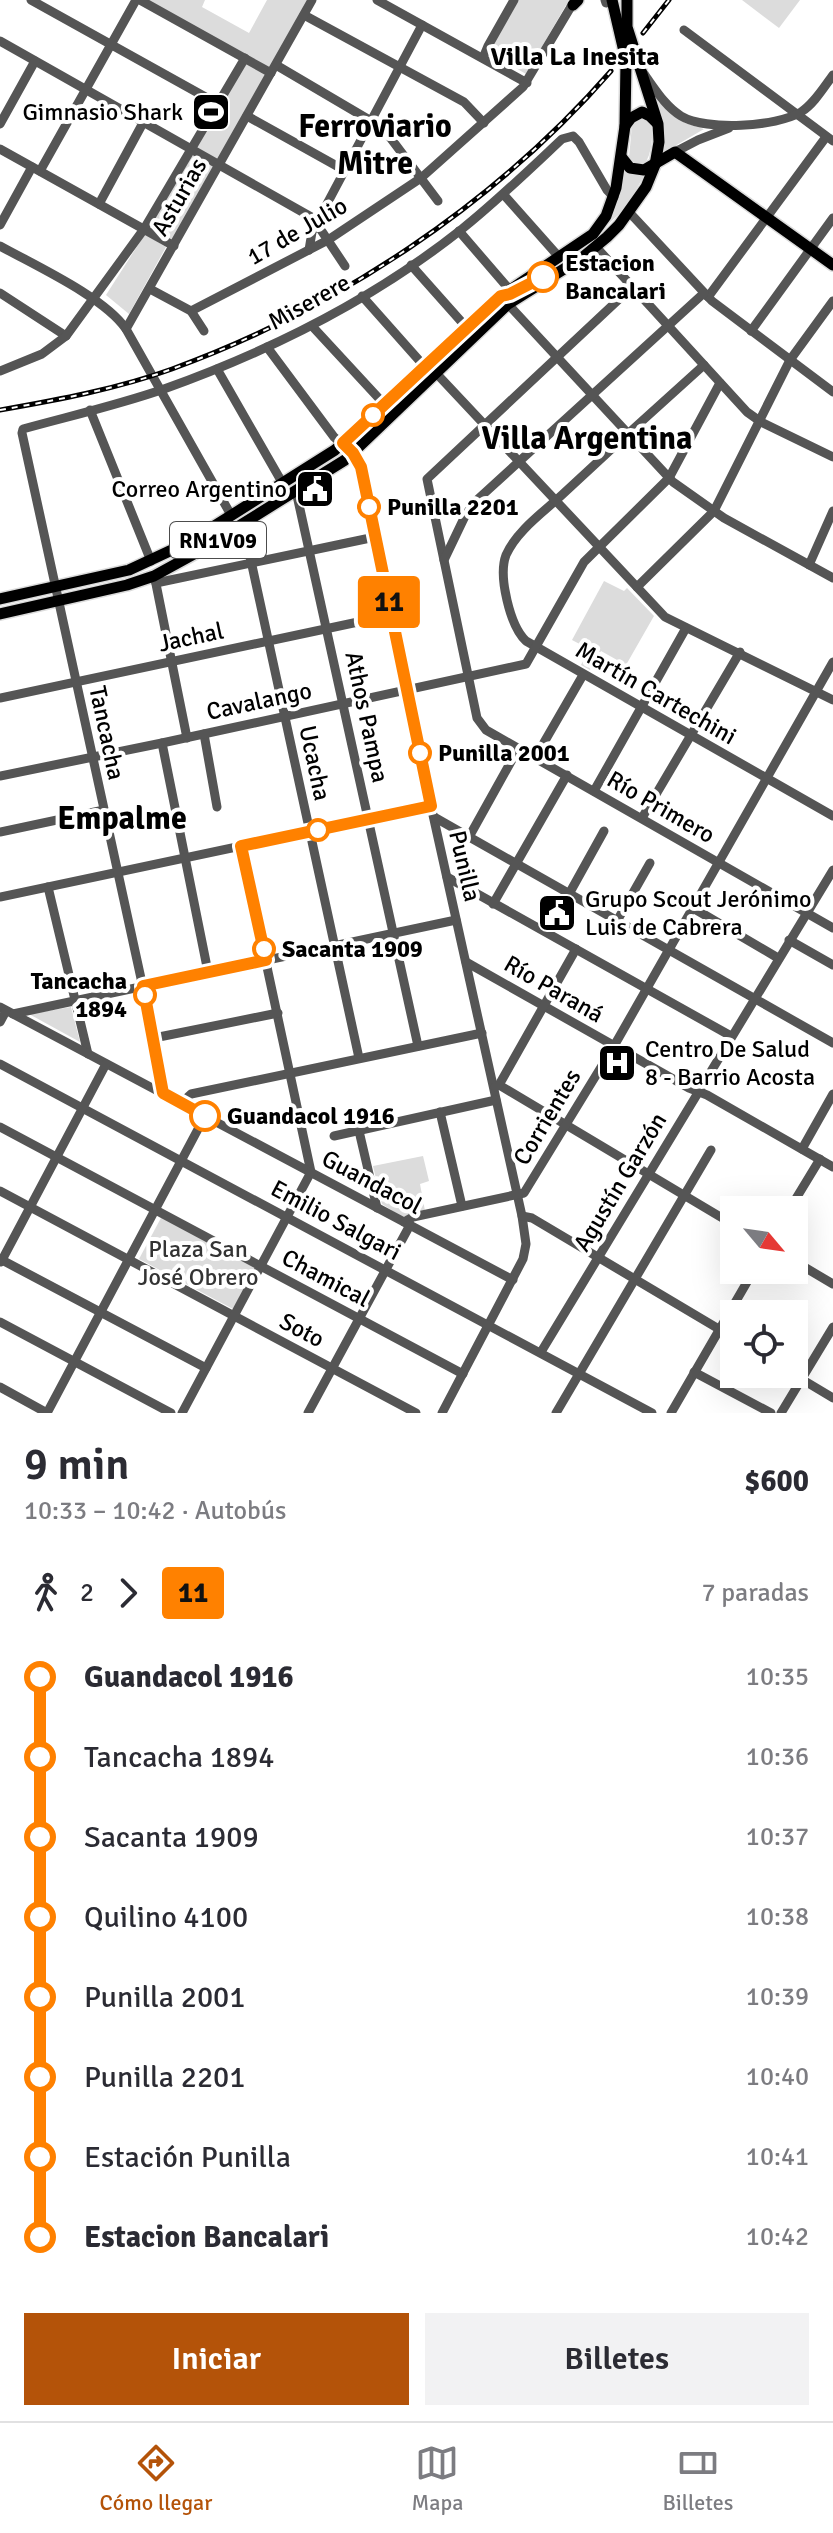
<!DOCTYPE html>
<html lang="es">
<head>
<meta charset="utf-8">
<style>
  body { margin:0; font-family:Signika,sans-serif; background:#f2f2f3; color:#2b2b33; height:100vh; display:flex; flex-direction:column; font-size:30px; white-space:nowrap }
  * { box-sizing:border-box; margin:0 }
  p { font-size:26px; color:#7c7c81 }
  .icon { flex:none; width:44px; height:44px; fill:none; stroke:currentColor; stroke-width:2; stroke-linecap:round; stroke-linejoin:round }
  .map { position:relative; height:1413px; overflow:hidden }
  .panel { display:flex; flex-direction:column; background:#fff; flex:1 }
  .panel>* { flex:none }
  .badge { padding:0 16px; border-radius:6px; font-size:28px; line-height:52px }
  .needle { width:52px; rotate:119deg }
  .controls { position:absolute; left:720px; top:1196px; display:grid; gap:16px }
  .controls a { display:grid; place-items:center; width:88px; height:88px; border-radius:0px; background:#fff; box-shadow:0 8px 32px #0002; font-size:40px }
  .map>.badge { position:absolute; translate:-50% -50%; box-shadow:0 0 0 4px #fff }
  .legs { display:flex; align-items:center; gap:12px; height:88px; padding:0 24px; font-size:26px }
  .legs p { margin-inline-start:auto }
  .summary { display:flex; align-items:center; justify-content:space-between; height:136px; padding:0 24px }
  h1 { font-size:44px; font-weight:600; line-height:60px }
  .cta { display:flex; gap:16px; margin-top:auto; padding:16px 24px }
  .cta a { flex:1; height:92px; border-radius:0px; background:#b45309; color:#fff; font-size:32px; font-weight:600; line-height:92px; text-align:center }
  .cta a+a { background:#f2f2f3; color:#2b2b33 }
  ul { padding:0 24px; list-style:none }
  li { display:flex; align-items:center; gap:28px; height:80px; font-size:30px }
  li i { display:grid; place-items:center; width:12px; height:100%; margin:0 10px; background:currentColor }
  li i::after { content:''; width:20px; height:20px; margin:-10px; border:6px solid; border-radius:50%; background:#fff }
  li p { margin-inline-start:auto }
  li:first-child i { background:linear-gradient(#0000 50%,currentColor 0) }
  li:last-child i { background:linear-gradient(currentColor 50%,#0000 0) }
  .dock { display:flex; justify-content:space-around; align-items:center; height:112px; border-top:2px solid #e1e1e2; background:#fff; font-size:22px; color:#7c7c81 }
  .dock a { display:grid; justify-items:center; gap:4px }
  .dock .selected { color:#b45309 }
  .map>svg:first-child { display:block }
</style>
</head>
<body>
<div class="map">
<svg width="833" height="1413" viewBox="0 0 833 1413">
  <rect width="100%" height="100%" fill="#fff"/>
  <g fill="#dcdcdc">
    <polygon points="142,0 205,0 202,7 249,33 267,0 311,0 271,71"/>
    <polygon points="517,0 569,0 526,74 487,51"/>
    <polygon points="742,0 800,0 779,28"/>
    <polygon points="245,60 269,74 219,161 194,147"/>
    <polygon points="656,100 685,123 704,129 663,153 664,129"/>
    <path d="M640 116 650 120C654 134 652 154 644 165L637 166 629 158 632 125Z"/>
    <polygon points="190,154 216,167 173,242 147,228"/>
    <path d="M625 168 645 174 626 207 586 246C606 226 618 196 625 168Z"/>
    <polygon points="145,234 166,247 129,314 106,295"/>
    <polygon points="604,581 624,591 627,588 654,616 626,665 601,651 590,670 581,665 589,649 572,640"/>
    <polygon points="71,1007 80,1042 29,1014"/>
    <polygon points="423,1156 429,1181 420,1184 425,1211 402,1217 382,1204 373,1166"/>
    <polygon points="162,1216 256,1266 233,1309 139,1259"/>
  </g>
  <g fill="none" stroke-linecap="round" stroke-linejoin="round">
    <g stroke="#dbdbdb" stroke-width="14">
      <g id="major">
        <polyline points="573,5 578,0"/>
        <polyline points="625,126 631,118 642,112 650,116 657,123"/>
        <polyline points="622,158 630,168 644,170 675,152 833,265"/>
        <polyline points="0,599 129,570 189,542 335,450 501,296 593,234 606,216 616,188 625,126 626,60 612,0"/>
        <polyline points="0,614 127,585 154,576 194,554 345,460 508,304 583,257 607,237 619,225 646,187 655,165 659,142 658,124 627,27 627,0"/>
      </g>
    </g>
    <g stroke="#555" stroke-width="9">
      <polyline points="31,0 218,104"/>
      <polyline points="140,0 271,73"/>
      <polyline points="377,0 527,83"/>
      <polyline points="605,0 606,3"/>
      <polyline points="304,15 464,102 484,123"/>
      <polyline points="684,30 833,141"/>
      <polyline points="0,41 313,218 345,266"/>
      <polyline points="483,58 488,46 514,0"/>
      <polyline points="276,65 383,128 438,201"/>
      <path d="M644 74C655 89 665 106 681 116 706 131 776 127 801 112 814 104 824 87 833 75"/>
      <polyline points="247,116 344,170"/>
      <polyline points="0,124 35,61"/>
      <polyline points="0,149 174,246"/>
      <polyline points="675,152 698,140 729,128"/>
      <polyline points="40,171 136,0"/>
      <polyline points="504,195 559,257"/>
      <polyline points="99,204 144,121"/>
      <polyline points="629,212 712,301 833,392"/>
      <polyline points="0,225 32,167"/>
      <polyline points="459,231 509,289"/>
      <path d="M0 246C36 266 104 297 126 329L231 515"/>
      <polyline points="596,247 747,412 761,422 833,457"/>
      <polyline points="309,250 312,232 422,25"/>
      <polyline points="411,265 467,328"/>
      <polyline points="632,287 427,479 477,718 486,730 833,928"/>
      <polyline points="150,289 191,311 204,331"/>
      <polyline points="0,293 66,336"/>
      <polyline points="362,296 425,367"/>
      <polyline points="708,297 826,137"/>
      <polyline points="506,302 673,482 724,518 833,578"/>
      <polyline points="191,311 328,240 421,178 523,87 575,0"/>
      <polyline points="312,326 385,405"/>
      <polyline points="126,329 312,0"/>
      <polyline points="751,331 833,218"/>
      <polyline points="267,347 334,437 353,453 361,467 431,806 522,1216 526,1244 523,1259 442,1413"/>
      <path d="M704 365C657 407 610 450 564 493 545 511 517 530 506 555 498 576 510 626 526 641L833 816"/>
      <polyline points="217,369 283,484"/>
      <polyline points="0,371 42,354 66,336 144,229 245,58"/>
      <polyline points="436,373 665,617 833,700"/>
      <polyline points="90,410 151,561"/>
      <polyline points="296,491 418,1046"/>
      <polyline points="243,524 359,1058"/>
      <polyline points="444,560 466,514 478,499 704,293"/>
      <polyline points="809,565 833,511"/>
      <polyline points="155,579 187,738"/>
      <polyline points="156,583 375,537"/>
      <polyline points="637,587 714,511 790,360 833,301"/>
      <polyline points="0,698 391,615"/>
      <polyline points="204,734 217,807"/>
      <polyline points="162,743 208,972"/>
      <polyline points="535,758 583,675"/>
      <polyline points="0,776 162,743 526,664 584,562 669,478 720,383"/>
      <polyline points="594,791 686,628"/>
      <polyline points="434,817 833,1043"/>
      <polyline points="642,818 740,652"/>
      <polyline points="0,832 104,810"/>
      <polyline points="469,837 518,749"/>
      <polyline points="241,846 311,1172"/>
      <polyline points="447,877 731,1036"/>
      <polyline points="48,887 88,1054"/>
      <polyline points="569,894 604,831"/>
      <polyline points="0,897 431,806"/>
      <polyline points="493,904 567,775"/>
      <polyline points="693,908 778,958"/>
      <polyline points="617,921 650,863"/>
      <polyline points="789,940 833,965"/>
      <polyline points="466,962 689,1088 707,1095 833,1167"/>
      <polyline points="0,1007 513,1280"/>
      <polyline points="13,1014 456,920"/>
      <polyline points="0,1022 6,1011"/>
      <polyline points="154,1038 278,1013"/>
      <polyline points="0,1064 652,1413"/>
      <polyline points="499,1085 734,1225"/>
      <polyline points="495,1087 499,1085 576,949"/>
      <path d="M163 1093 154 1038 22 433 23 429C70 416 118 405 164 389 270 351 374 299 462 229 497 201 529 170 562 139L573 136 579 142 607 190 614 197"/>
      <polyline points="181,1103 191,1094 482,1033"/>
      <polyline points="440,1112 462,1206"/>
      <polyline points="0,1127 463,1374"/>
      <polyline points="359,1131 377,1208"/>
      <polyline points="334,1136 496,1100"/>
      <polyline points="802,1149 833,1094"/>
      <polyline points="0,1191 416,1413"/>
      <polyline points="789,1210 820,1159"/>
      <polyline points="522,1216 532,1218 734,1338"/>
      <polyline points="404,1222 413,1217 524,1193 614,1046 833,662"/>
      <polyline points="0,1259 206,1368"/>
      <polyline points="794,1261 833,1284"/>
      <polyline points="1,1262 106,1064"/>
      <polyline points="0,1322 171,1413"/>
      <polyline points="541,1352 833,870"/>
      <polyline points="694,1372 771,1413"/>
      <polyline points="793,1374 833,1398"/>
      <polyline points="0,1387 47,1413"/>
      <polyline points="47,1413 205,1116"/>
      <polyline points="182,1413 311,1172"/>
      <polyline points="308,1413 410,1225"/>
      <polyline points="556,1413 711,1150"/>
      <polyline points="671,1413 754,1270"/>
      <polyline points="781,1413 833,1327"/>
    </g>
    <use href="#major" stroke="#000" stroke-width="11"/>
    <g stroke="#000" stroke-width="5">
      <g id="rail">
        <polyline points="643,33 669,0"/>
        <path d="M0 410C57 400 117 389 172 369 337 309 495 204 611 71"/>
      </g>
    </g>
    <use href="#rail" stroke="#fff" stroke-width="2" stroke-dasharray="6" stroke-linecap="butt"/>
  </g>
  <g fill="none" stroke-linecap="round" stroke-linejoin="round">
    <g stroke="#fff" stroke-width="18">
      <polyline id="line-1" points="205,1116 163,1093 143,986 266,960 241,846 431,806 361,467 353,453 343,443 501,296 510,294 543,277"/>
    </g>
    <use href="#line-1" stroke="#ff8100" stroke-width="12"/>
  </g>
  <defs>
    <g id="stadium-square" transform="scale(2)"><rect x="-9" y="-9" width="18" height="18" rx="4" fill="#000" stroke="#fff"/><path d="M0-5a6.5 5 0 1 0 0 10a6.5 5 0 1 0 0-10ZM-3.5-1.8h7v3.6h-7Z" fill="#fff"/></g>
    <g id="civic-square" transform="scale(2)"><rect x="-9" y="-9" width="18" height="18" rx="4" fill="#000" stroke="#fff"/><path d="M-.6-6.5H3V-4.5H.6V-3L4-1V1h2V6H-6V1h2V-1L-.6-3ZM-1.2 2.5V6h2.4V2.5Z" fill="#fff"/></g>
    <g id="hospital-square" transform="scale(2)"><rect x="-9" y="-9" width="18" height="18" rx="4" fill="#000" stroke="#fff"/><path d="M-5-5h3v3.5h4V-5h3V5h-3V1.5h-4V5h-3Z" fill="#fff"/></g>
  </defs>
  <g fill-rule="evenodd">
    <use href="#stadium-square" x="211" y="112"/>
    <use href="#civic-square" x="315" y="489"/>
    <use href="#civic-square" x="557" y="913"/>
    <use href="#hospital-square" x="617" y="1063"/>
  </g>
  <g fill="#fff" stroke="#ff8100" stroke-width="4">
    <circle cx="543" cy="277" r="14"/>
    <circle cx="373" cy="415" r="10"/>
    <circle cx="369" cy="507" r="10"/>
    <circle cx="420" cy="753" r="10"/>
    <circle cx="318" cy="830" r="10"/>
    <circle cx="264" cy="949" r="10"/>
    <circle cx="145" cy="995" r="10"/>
    <circle cx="205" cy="1116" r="14"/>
  </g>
  <g text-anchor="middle" stroke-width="8" stroke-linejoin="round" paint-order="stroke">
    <rect fill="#fff" stroke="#4c4c4c" stroke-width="2" x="170" y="522" width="96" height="36" rx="6"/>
    <g font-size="22" font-weight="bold" fill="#000">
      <text x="218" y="548">RN1V09</text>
    </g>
    <g font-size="24" fill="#000" stroke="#fff" text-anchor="end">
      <text x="183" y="120">Gimnasio Shark</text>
      <text x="287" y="497">Correo Argentino</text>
      <text x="585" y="907" text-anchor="start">Grupo Scout Jerónimo<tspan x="585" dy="28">Luis de Cabrera</tspan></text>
      <text x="645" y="1057" text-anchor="start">Centro De Salud<tspan x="645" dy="28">8 - Barrio Acosta</tspan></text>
    </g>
    <g font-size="24" fill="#000" stroke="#fff">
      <text transform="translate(179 197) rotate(-60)" y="8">Asturias</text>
      <text transform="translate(297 231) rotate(-30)" y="8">17 de Julio</text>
      <text transform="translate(309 302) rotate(-29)" y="8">Miserere</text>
      <text transform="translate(191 637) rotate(-12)" y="8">Jachal</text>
      <text transform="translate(656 693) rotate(30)" y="8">Martín Cartechini</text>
      <text transform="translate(259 701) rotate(-12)" y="8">Cavalango</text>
      <text transform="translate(367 717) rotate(78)" y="8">Athos Pampa</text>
      <text transform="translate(107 733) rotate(78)" y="8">Tancacha</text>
      <text transform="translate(315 763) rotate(78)" y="8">Ucacha</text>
      <text transform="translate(661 807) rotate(30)" y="8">Río Primero</text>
      <text transform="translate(465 866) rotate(77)" y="8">Punilla</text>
      <text transform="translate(554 989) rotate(30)" y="8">Río Paraná</text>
      <text transform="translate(547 1117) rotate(-59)" y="8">Corrientes</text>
      <text transform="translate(372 1182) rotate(28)" y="8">Guandacol</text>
      <text transform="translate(620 1182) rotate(-59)" y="8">Agustín Garzón</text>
      <text transform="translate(336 1220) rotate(28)" y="8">Emilio Salgari</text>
      <text transform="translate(326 1278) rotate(28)" y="8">Chamical</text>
      <text transform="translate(302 1330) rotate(28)" y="8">Soto</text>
    </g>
    <g font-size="24" font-weight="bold" fill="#000" stroke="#fff" text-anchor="start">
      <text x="565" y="271">Estacion<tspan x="565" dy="28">Bancalari</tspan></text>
      <text x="387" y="515">Punilla 2201</text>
      <text x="438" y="761">Punilla 2001</text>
      <text x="282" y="957">Sacanta 1909</text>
      <text x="127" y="989" text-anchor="end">Tancacha<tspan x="127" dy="28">1894</tspan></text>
      <text x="227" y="1124">Guandacol 1916</text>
    </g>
    <g font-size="24" fill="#333" stroke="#fff">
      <text x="198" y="1257">Plaza San<tspan x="198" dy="28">José Obrero</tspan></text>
    </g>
    <g font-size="26" font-weight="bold" fill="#000" stroke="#fff">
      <text x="575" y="65">Villa La Inesita</text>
    </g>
    <g font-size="32" font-weight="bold" fill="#000" stroke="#fff">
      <text x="375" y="137">Ferroviario<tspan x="375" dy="37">Mitre</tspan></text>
      <text x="587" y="449">Villa Argentina</text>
      <text x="122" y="829">Empalme</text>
    </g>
  </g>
</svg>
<div class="controls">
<a><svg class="needle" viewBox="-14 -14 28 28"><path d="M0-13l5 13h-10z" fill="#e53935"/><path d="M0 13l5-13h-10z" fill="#7c7c81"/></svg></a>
<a><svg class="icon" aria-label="locate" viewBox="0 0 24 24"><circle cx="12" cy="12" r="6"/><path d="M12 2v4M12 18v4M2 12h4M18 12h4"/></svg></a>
</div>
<b class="badge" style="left:389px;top:602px;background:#ff8100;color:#111">11</b>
</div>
<section class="panel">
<div class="summary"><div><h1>9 min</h1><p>10:33 – 10:42 · Autobús</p></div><b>$600</b></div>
<div class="legs"><svg class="icon" aria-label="walk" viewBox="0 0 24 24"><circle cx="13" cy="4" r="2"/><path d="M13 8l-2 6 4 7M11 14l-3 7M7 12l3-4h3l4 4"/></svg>2<svg class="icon" aria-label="forward" viewBox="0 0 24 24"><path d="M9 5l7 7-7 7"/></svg><b class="badge" style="background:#ff8100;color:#111">11</b><p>7 paradas</p></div>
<ul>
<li><i style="color:#ff8100"></i><b>Guandacol 1916</b><p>10:35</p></li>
<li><i style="color:#ff8100"></i><span>Tancacha 1894</span><p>10:36</p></li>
<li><i style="color:#ff8100"></i><span>Sacanta 1909</span><p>10:37</p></li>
<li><i style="color:#ff8100"></i><span>Quilino 4100</span><p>10:38</p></li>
<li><i style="color:#ff8100"></i><span>Punilla 2001</span><p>10:39</p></li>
<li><i style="color:#ff8100"></i><span>Punilla 2201</span><p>10:40</p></li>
<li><i style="color:#ff8100"></i><span>Estación Punilla</span><p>10:41</p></li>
<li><i style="color:#ff8100"></i><b>Estacion Bancalari</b><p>10:42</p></li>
</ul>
<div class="cta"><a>Iniciar</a><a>Billetes</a></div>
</section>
<nav class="dock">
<a class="selected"><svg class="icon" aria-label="directions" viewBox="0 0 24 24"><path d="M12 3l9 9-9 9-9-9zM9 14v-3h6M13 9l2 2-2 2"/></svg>Cómo llegar</a>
<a><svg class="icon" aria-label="map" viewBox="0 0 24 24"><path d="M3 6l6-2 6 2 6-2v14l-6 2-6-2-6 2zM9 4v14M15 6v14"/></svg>Mapa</a>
<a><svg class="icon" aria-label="tickets" viewBox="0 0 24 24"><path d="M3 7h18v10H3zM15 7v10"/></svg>Billetes</a>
</nav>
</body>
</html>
